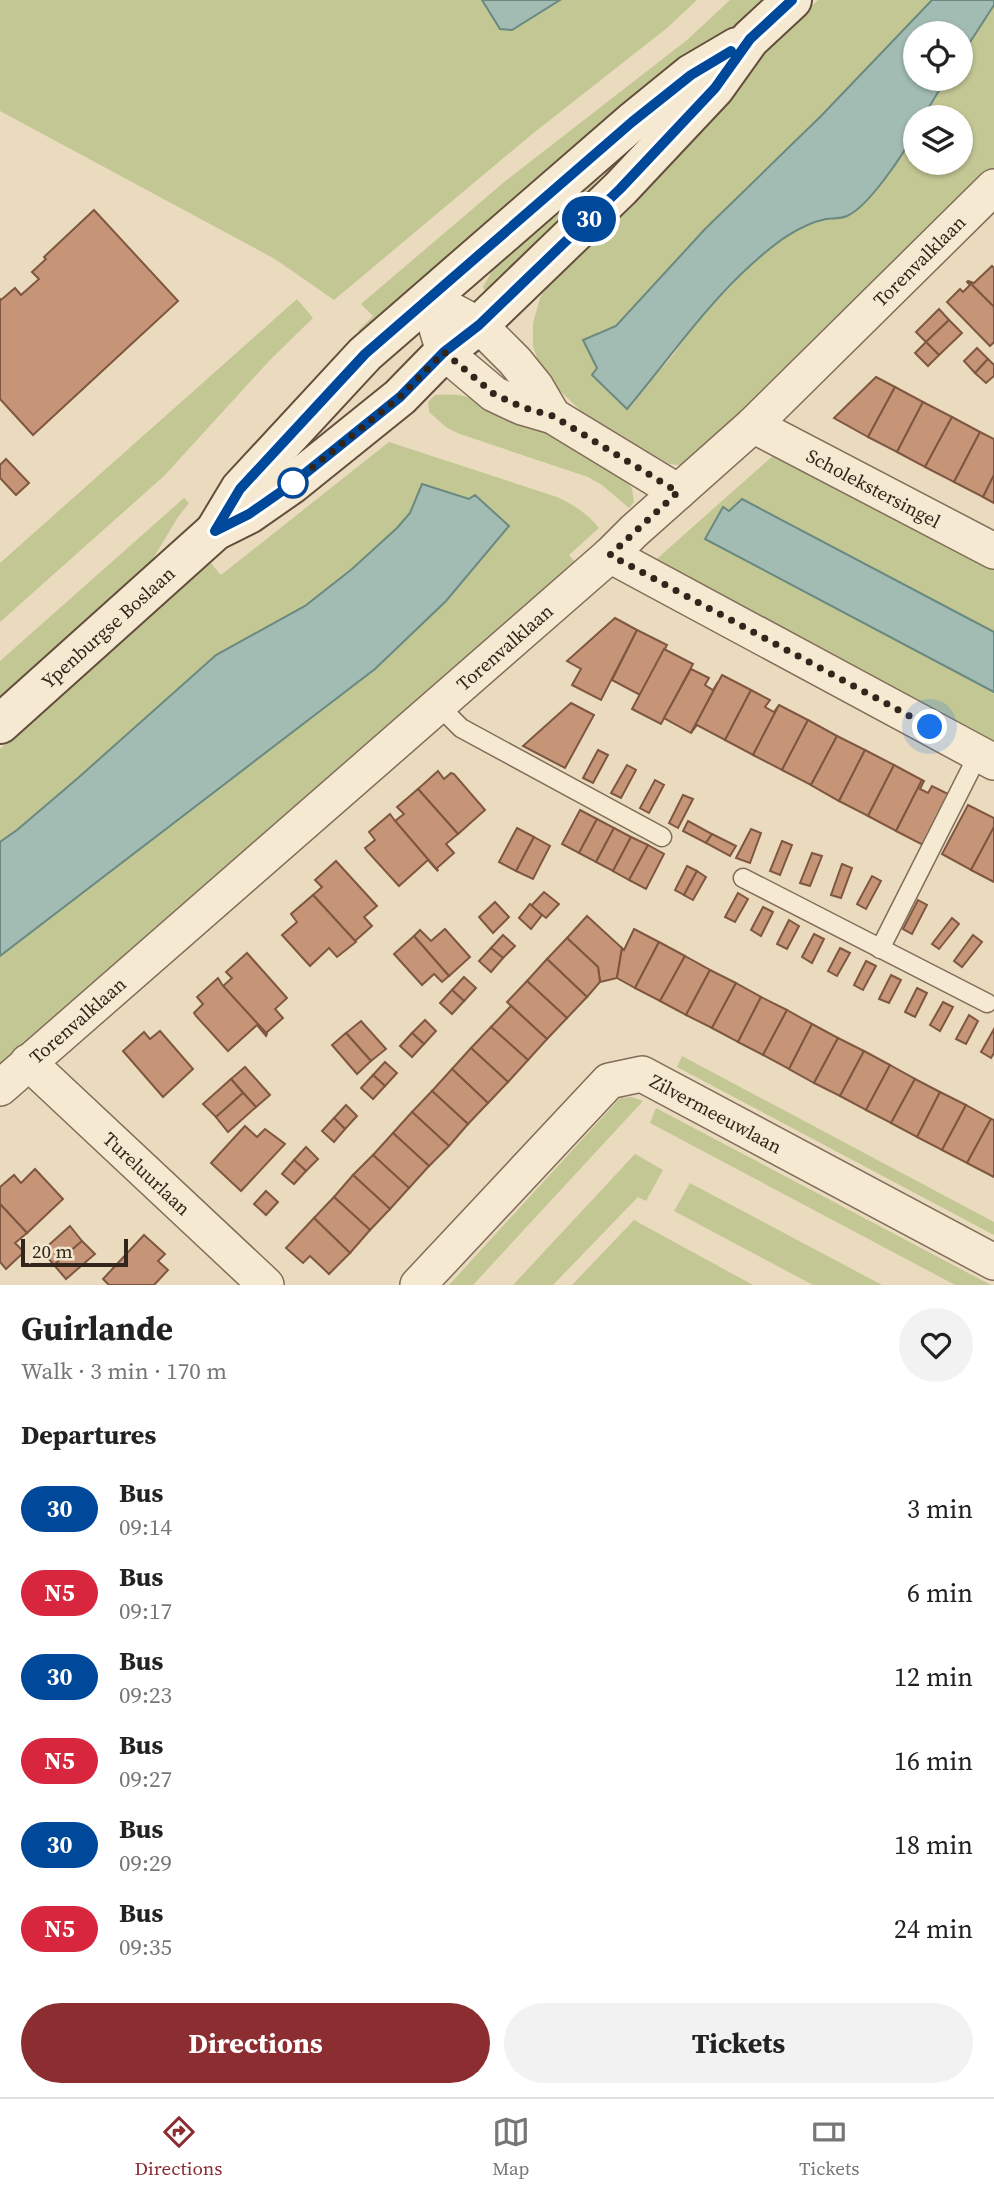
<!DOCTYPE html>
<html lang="en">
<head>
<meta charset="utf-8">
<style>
  body { margin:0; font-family:"Source Serif 4",serif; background:#f2f2f2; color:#222; height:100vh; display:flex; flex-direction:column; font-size:26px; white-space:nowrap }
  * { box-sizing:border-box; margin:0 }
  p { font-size:23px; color:#767676 }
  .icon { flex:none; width:38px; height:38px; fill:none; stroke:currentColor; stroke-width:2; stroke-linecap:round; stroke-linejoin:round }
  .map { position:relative; height:1285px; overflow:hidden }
  .sheet { display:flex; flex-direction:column; background:#fff; flex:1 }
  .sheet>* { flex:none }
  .badge { padding:0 14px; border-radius:23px; font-size:24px; line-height:46px }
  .controls { position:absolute; left:903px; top:21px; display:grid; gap:14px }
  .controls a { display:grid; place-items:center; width:70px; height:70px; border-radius:50%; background:#fff; box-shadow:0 2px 5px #0004; font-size:35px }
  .scale { position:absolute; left:21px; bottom:18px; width:107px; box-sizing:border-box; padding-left:7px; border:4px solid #32261c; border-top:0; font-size:19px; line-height:24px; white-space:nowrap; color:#32261c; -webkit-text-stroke:5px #f2e6ce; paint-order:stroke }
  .you { position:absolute; width:35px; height:35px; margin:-18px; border:5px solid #fff; border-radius:50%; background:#1a73e8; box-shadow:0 0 0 10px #1a73e833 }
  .map>.badge { position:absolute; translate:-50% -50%; box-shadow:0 0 0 4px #fff }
  h2 { padding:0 21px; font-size:26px; line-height:63px }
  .round { display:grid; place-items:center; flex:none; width:74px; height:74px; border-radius:37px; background:#f2f2f2 }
  .summary { display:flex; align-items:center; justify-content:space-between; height:119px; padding:0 21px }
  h1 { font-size:33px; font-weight:700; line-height:52px }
  .cta { display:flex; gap:14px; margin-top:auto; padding:14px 21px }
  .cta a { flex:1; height:80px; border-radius:42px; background:#8c2d32; color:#fff; font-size:28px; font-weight:700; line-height:80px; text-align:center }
  .cta a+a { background:#f2f2f2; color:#222 }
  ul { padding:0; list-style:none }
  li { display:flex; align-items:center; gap:21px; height:84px; padding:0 21px }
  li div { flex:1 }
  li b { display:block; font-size:26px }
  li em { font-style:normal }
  li .badge { min-width:77px; font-weight:700; text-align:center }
  .tabs { display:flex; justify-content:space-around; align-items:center; height:98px; border-top:2px solid #e0e0e0; background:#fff; font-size:19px; color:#767676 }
  .tabs a { display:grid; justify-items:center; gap:4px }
  .tabs .selected { color:#8c2d32 }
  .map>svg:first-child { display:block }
</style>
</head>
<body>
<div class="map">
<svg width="994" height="1285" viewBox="0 0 994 1285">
  <rect width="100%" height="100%" fill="#eadbbf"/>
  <g fill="#c3c794">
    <polygon points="0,0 482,0 488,12 511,30 560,0 697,0 667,28 531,135 334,300 275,259 0,111"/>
    <polygon points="730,0 766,0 690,67 365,334 358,331 373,316 361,304 503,183 687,40"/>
    <polygon points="818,0 932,0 821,116 705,229 616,326 598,332 597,369 592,375 627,408 673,355 696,322 755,261 791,232 825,219 847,217 865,202 880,184 896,162 915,130 915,163 961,163 961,117 923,117 946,79 961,79 961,56 994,5 994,173 690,462 679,465 669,464 585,415 549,380 539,364 533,346 533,323 540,298 552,276 730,84"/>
    <polygon points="625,158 487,295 483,287 492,271 535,232"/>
    <polygon points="297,299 313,318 269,361 164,476 0,622 0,563"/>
    <path d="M435 395C447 394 460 394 472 398 521 416 576 451 622 476L632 488 634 502 629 508 602 485 588 477 460 434 447 428 429 412 428 402Z"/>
    <path d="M389 442 557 497C574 505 587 513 599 528L569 555 575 562 0 1072V956L375 669 446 601 470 499 422 484 410 513 397 528 352 569 305 606 216 655 78 778 17 830 0 842V749L209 561 221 575Z"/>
    <polygon points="776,453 994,569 994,632 742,499 729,511 723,507 705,539 994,692 994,751 651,564"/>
    <polygon points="184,498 189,503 178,517 151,562 151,568 0,703 0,661"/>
    <polygon points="682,1056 994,1222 994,1235 677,1067"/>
    <polygon points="631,1097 643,1101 473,1285 449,1285 620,1098"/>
    <polygon points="656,1108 991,1285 955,1285 650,1123"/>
    <polygon points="635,1154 663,1170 646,1201 638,1197 553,1285 513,1285"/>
    <polygon points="690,1183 882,1285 813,1285 674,1211"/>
    <polygon points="634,1220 753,1285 572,1285"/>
  </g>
  <g fill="#a2bcb3" stroke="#6a8980" stroke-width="2">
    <polygon points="482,0 560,0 512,30 500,29"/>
    <path d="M932 0H994V5L961 56V33H915V79H946L923 117H915C915 123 916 128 914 133 904 154 868 207 847 216 841 219 832 218 826 219 798 225 774 244 753 263 705 306 669 359 627 409L592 375 597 368 583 340 616 326 705 229 821 116Z"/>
    <polygon points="422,484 469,499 475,495 509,526 446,601 375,669 0,956 0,842 17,830 78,778 216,655 305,606 352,569 397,528 410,513"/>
    <polygon points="742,499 994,632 994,692 705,539 723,507 729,511"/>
  </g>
  <g fill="#c69577" stroke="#7f5740" stroke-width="2">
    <polygon points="94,210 178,301 33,435 0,399 0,299 1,300 15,288 21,295 39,279 32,272 46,259 44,257"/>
    <polygon points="992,266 994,268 994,307 968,281 974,283"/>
    <polygon points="968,281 994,307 994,342 990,346 947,302 960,289 963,292 970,285 967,282"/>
    <polygon points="939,309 949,320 926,342 916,332"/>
    <polygon points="949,320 962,333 939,355 926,342"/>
    <polygon points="926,342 939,355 928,366 915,353"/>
    <polygon points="977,348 988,359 975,373 964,361"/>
    <polygon points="988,359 994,365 994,376 986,383 975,373"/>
    <polygon points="876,377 895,387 868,437 834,418"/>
    <polygon points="895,387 923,402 897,452 868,437"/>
    <polygon points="923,402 952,417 925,467 897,452"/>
    <polygon points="952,417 980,432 954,482 925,467"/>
    <polygon points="980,432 994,439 994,475 983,497 954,482"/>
    <polygon points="6,459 29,483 16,495 0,478 0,465"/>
    <polygon points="994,475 994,503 983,497"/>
    <polygon points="615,618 637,630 601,700 572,685 581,669 567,661"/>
    <polygon points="637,630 667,645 640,695 612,680"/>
    <polygon points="664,649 693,664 661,724 632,709"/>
    <polygon points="691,669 709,678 705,685 713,690 718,682 691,733 664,718"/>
    <polygon points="722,675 751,690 725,740 697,725 691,733"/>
    <polygon points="751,690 770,700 765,707 774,712 779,705 753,755 725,740"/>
    <polygon points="571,703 594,715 565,768 523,746"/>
    <polygon points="779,705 808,720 782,770 753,755"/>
    <polygon points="808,720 837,736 811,785 782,770"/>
    <polygon points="837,736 865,750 839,801 811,785"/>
    <polygon points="598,750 608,755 593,783 583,778"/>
    <polygon points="865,750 894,765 868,816 839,801"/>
    <polygon points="627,765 636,770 621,798 611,793"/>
    <polygon points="894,765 922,780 896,831 868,816"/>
    <polygon points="438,771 444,779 451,773 454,774 485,810 458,834 418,789"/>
    <polygon points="655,780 664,785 649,813 640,808"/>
    <polygon points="922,780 924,781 920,789 928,793 932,786 952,796 925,846 896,831"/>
    <polygon points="418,789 458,834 446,844 454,853 437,868 438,871 395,821 404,814 397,807"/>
    <polygon points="683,795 693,799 678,828 669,823"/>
    <polygon points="968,805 994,818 994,827 971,870 942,854"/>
    <polygon points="580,810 597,819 579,853 562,844"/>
    <polygon points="390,814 395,821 438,871 428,860 399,886 367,851 365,848 375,840 369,832"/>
    <polygon points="597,819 614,828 596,862 579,853"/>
    <polygon points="688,821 712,834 706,843 683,831"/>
    <polygon points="994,827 994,882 971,870"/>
    <polygon points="517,828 534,837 516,871 499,862"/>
    <polygon points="614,828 631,837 613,871 596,862"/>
    <polygon points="751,829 761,833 750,863 736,858"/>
    <polygon points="712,834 736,846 730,856 706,843"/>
    <polygon points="534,837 550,846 533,879 516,871"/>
    <polygon points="631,837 648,845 629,880 613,871"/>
    <polygon points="782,841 792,845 780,875 770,871"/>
    <polygon points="648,845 664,854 646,889 629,880"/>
    <polygon points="812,853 822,856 810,886 800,883"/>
    <polygon points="336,861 377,906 364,917 372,926 355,941 313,895 322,887 315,880"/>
    <polygon points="842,864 852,868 841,898 831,895"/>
    <polygon points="687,866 697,871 684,895 675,890"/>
    <polygon points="697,871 706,877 693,900 684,895"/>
    <polygon points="872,876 881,881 866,909 857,904"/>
    <polygon points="544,892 559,904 546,918 531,906"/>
    <polygon points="738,893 748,899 735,922 725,917"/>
    <polygon points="313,895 356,942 337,957 329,948 310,966 282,935 297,922 291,914"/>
    <polygon points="918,900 927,905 912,934 903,929"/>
    <polygon points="495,902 509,917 493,933 479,917"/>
    <polygon points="530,904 542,915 531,929 519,918"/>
    <polygon points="763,907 773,912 761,936 751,930"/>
    <polygon points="587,916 622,948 617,978 600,982 598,967 567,938"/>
    <polygon points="952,918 959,924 939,949 932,944"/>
    <polygon points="789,920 799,926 787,949 777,944"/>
    <polygon points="445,929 470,957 449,976 414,936 420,930 431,941"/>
    <polygon points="634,929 659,942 635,988 617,978 622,948 624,950"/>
    <polygon points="814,934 824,939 812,963 802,957"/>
    <polygon points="503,935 515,946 503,958 491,948"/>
    <polygon points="973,935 982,942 962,967 954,961"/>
    <polygon points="414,936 449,976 442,982 434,974 422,985 394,954"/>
    <polygon points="567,938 598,967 600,982 587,997 547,959"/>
    <polygon points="659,942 685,956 660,1001 635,988"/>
    <polygon points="491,948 503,958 491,972 479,961"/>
    <polygon points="840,948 850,953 837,976 828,971"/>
    <polygon points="247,953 287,998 275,1009 283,1018 266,1033 223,986 232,978 226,972"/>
    <polygon points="685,956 710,970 686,1015 660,1001"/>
    <polygon points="547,959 587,997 567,1018 527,981"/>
    <polygon points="866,961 876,966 863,990 854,985"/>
    <polygon points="710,970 736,983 712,1028 686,1015"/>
    <polygon points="891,975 901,980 889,1003 879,999"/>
    <polygon points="464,977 476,988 464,1001 452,990"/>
    <polygon points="218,978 223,986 267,1034 266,1036 257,1025 228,1051 196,1016 194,1013 203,1004 197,997"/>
    <polygon points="527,981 567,1018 547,1039 507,1002"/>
    <polygon points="736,983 761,997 738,1042 712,1028"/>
    <polygon points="917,988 927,993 915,1017 905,1012"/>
    <polygon points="452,990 464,1001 452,1014 440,1003"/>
    <polygon points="761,997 787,1010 763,1055 738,1042"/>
    <polygon points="943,1002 953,1007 940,1031 930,1025"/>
    <polygon points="511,1006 547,1039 528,1060 491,1027"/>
    <polygon points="787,1010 812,1024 789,1069 763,1055"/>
    <polygon points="969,1015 978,1021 966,1044 956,1039"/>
    <polygon points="425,1020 436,1031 424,1044 412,1033"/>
    <polygon points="361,1021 386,1049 371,1061 346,1033"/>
    <polygon points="812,1024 838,1038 814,1083 789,1069"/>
    <polygon points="491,1027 528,1060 508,1082 471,1048"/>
    <polygon points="994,1029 994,1053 991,1058 981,1052"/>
    <polygon points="160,1031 193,1069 163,1097 123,1051 144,1032 150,1039"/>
    <polygon points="346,1033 371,1061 357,1074 332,1045"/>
    <polygon points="412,1033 424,1044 412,1057 400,1046"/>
    <polygon points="838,1038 864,1051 840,1096 814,1083"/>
    <polygon points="471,1048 508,1082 488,1103 452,1069"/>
    <polygon points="864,1051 890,1065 866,1110 840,1096"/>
    <polygon points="385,1062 397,1073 385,1086 373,1075"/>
    <polygon points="890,1065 915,1079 891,1123 866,1110"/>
    <polygon points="245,1067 270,1095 256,1107 231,1079"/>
    <polygon points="452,1069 488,1103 468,1124 432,1091"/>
    <polygon points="373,1075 385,1086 373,1099 361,1088"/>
    <polygon points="231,1079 243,1093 216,1117 203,1104"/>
    <polygon points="915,1079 940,1092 917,1137 891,1123"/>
    <polygon points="432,1091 468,1124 449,1146 412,1112"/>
    <polygon points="940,1092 966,1105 942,1150 917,1137"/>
    <polygon points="243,1093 256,1107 228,1132 216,1117"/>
    <polygon points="346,1105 357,1116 345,1129 334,1118"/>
    <polygon points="966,1105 991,1119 967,1163 942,1150"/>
    <polygon points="412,1112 449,1146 429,1166 393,1133"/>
    <polygon points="334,1118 345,1129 334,1142 322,1131"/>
    <polygon points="991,1119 994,1120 994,1177 967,1163"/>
    <polygon points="245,1126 257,1137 265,1129 285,1144 241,1191 211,1163"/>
    <polygon points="393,1133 429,1166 409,1188 373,1155"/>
    <polygon points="306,1147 318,1159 306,1171 294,1160"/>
    <polygon points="373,1155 409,1188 390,1209 353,1175"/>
    <polygon points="294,1160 306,1171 294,1184 282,1174"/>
    <polygon points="35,1169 63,1199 27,1233 0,1204 0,1187 14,1175 21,1183"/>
    <polygon points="353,1175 390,1209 370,1230 334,1197"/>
    <polygon points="266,1191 278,1202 266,1215 254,1204"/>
    <polygon points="334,1197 370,1230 350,1253 314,1218"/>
    <polygon points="0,1204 27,1233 15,1243 24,1252 6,1269 0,1262"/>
    <polygon points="314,1218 350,1253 329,1274 310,1256 303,1263 286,1248"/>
    <polygon points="70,1226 82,1241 54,1265 42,1251"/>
    <polygon points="144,1235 165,1254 158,1261 168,1270 154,1285 109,1285 103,1279"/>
    <polygon points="82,1241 95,1254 66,1279 54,1265"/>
  </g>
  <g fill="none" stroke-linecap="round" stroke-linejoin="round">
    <g stroke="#816d59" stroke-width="21">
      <g id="service">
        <polyline points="438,705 461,728 662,837"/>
        <polyline points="743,878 987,1003"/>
        <polyline points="880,949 979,753"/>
      </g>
    </g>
    <g stroke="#816d59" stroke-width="38">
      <g id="minor">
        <polyline points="428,298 444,352 494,394 522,407 553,416 678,492"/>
        <polyline points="428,298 479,325 515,361 536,387 553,416"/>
        <path id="s1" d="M753 425 994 551"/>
        <polyline points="610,555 994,762"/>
        <path id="s2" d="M28 1062 266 1285"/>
        <path id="s3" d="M0 1088 610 555 634 531 753 425 994 187"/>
        <path id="s4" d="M418 1285 609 1081 642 1074 994 1262"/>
      </g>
    </g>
    <g stroke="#634e3c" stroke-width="42">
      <g id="secondary">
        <polyline points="216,529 240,489 365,354 632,122 691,74 737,47"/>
        <path id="s5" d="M0 724 215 531 249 514 292 484 400 397 444 352 479 325 620 189 715 88 750 39 792 0"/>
      </g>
    </g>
    <use href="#service" stroke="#f6e9d1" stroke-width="18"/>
    <use href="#minor" stroke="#f6e9d1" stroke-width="35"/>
    <use href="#secondary" stroke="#f6e9d1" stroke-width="38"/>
  </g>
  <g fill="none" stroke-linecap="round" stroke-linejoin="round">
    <g stroke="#fff" stroke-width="16">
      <polyline id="line" points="731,51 691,75 632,122 365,354 240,489 215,531 249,514 292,484 400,397 444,352 479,325 620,189 715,88 750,39 792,0"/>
    </g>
    <use href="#line" stroke="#004899" stroke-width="10"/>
    <polyline stroke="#32261c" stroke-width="7" stroke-dasharray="0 12.6" points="293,483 400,397 444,352 494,394 522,407 553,416 678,492 610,555 930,727"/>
  </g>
  <circle fill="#fff" stroke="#004899" stroke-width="3.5" cx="293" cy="483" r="14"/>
  <g text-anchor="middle" stroke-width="7" stroke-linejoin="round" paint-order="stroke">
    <g font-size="19" fill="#32261c" stroke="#f2e6ce">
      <text dy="7" stroke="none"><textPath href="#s3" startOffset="1237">Torenvalklaan</textPath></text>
      <text dy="7" stroke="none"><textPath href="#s1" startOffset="136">Scholekstersingel</textPath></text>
      <text dy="7" stroke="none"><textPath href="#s5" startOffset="145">Ypenburgse Boslaan</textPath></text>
      <text dy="7" stroke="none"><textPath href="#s3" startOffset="670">Torenvalklaan</textPath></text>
      <text dy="7" stroke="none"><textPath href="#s3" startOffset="103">Torenvalklaan</textPath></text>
      <text dy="7" stroke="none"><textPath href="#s4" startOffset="397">Zilvermeeuwlaan</textPath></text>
      <text dy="7" stroke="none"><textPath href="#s2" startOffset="163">Tureluurlaan</textPath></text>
    </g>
  </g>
</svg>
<div class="controls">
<a><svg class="icon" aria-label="locate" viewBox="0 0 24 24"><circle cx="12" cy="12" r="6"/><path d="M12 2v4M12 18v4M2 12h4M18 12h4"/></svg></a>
<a><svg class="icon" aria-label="layers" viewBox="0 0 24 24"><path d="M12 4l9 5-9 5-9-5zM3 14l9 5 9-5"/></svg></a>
</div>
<div class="scale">20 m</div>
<div class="you" style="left:930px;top:727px"></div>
<b class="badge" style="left:589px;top:219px;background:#004899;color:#fff">30</b>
</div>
<section class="sheet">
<div class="summary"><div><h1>Guirlande</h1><p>Walk · 3 min · 170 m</p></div><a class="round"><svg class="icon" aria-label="heart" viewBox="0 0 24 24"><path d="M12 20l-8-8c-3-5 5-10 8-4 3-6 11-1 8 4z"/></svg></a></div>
<h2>Departures</h2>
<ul>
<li><span class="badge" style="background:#004899;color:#fff">30</span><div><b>Bus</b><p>09:14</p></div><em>3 min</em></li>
<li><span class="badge" style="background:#d7263d;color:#fff">N5</span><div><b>Bus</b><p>09:17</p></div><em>6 min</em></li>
<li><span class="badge" style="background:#004899;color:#fff">30</span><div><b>Bus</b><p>09:23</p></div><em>12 min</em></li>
<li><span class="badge" style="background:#d7263d;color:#fff">N5</span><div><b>Bus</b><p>09:27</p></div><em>16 min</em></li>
<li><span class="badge" style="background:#004899;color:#fff">30</span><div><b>Bus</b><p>09:29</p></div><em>18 min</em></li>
<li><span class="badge" style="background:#d7263d;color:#fff">N5</span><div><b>Bus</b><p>09:35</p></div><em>24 min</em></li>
</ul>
<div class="cta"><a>Directions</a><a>Tickets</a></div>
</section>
<nav class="tabs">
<a class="selected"><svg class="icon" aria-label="directions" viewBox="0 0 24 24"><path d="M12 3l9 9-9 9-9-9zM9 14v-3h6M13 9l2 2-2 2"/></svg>Directions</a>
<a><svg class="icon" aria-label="map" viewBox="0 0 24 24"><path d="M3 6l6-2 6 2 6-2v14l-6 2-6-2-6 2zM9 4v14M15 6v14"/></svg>Map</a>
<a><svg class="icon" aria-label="tickets" viewBox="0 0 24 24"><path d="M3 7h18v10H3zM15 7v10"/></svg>Tickets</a>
</nav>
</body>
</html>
